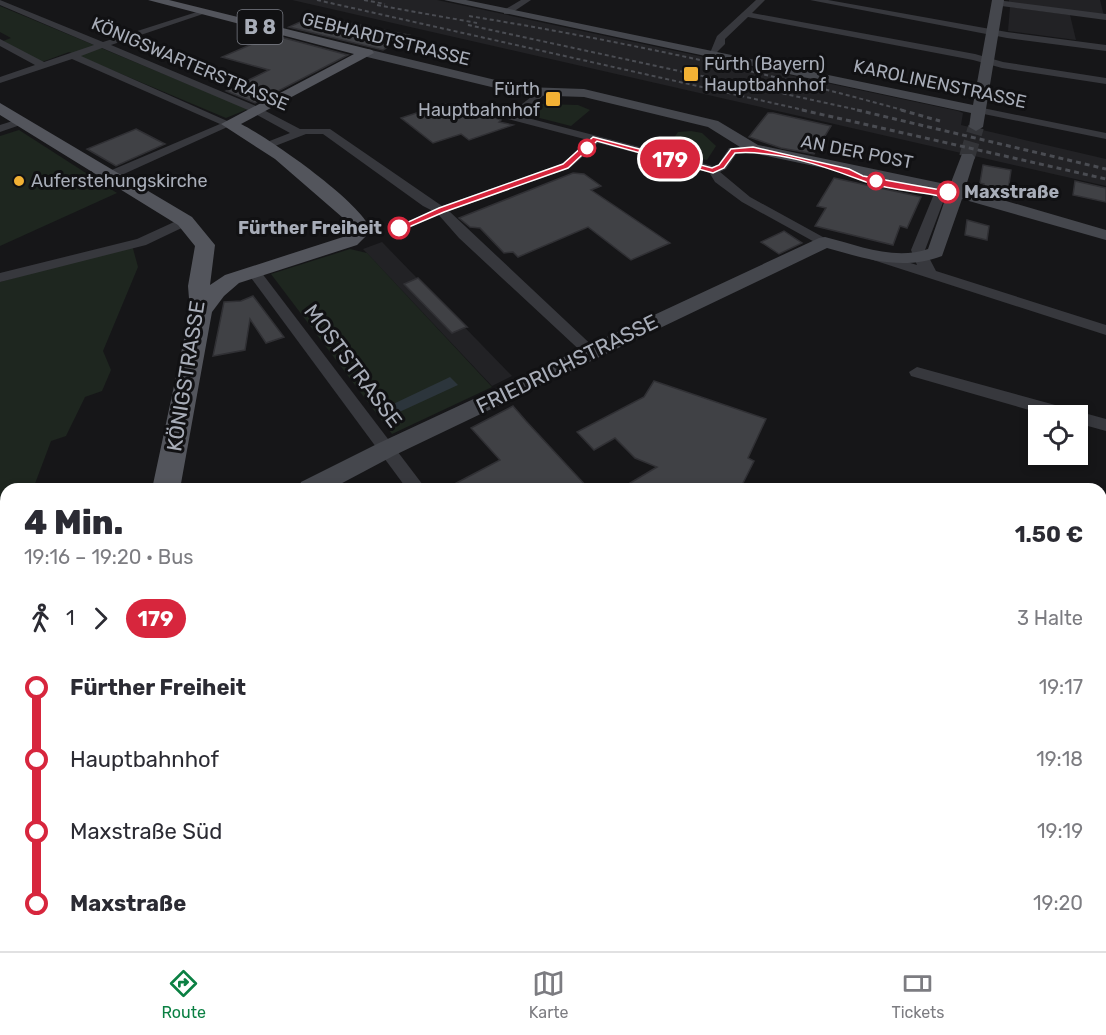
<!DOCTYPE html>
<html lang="de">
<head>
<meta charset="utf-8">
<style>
  body { margin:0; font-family:Rubik,sans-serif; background:#f2f2f3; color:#2b2b33; height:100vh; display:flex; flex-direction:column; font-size:22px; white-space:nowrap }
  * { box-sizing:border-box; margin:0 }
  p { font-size:20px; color:#7c7c81 }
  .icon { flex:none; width:33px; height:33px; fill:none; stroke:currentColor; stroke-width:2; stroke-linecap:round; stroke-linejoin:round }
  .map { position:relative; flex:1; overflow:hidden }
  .drawer { position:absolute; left:0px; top:483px; width:1107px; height:468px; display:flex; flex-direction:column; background:#fff; border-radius:18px 18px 0 0; box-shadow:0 3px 9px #0003 }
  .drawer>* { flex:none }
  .badge { padding:0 12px; border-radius:20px; font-size:21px; line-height:39px }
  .fabs { position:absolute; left:1028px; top:405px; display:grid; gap:12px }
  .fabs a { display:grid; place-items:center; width:60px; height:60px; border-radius:0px; background:#fff; box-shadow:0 3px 9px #0003; font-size:30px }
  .map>.badge { position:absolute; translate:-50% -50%; box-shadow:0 0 0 3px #fff }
  .legs { display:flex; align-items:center; gap:9px; height:66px; padding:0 24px; font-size:20px }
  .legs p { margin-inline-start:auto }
  .headline { display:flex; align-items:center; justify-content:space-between; height:102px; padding:0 24px }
  h1 { font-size:33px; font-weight:800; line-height:45px }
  ul { padding:0 24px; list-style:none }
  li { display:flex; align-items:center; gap:21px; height:72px; font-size:22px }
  li i { display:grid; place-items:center; width:9px; height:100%; margin:0 8px; background:currentColor }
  li i::after { content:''; width:15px; height:15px; margin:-8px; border:4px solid; border-radius:50%; background:#fff }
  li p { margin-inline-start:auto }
  li:first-child i { background:linear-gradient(#0000 50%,currentColor 0) }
  li:last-child i { background:linear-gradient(currentColor 50%,#0000 0) }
  .tab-bar { display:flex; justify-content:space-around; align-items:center; height:84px; border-top:2px solid #e1e1e2; background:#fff; font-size:16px; color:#7c7c81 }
  .tab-bar a { display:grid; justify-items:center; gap:3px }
  .tab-bar .active { color:#0b8043 }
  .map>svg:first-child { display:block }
</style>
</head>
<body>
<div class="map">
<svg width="1106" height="951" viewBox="0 0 1106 951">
  <rect width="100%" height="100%" fill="#161618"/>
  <g fill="#222225">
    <polygon points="292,0 437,0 958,111 963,113 961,125 1106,159 1106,186"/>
    <polygon points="1009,0 1100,0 1104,16 1009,3"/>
    <polygon points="1010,7 1070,15 1076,40 1008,31"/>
    <polygon points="382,242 512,376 492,386 363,249"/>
  </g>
  <g fill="#1e261f">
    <polygon points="0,6 248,109 226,118 69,52 42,62 3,41 11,38 0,32"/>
    <polygon points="542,104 578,105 590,110 571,126 528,115"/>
    <polygon points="19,130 117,193 0,246 0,136"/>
    <polygon points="691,131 702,133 716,146 707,160 665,151 678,132"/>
    <polygon points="132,245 138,267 103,351 111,370 102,391 85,397 66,436 51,441 33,489 6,489 6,578 0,581 0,282"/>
    <polygon points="350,249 367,253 492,387 392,434 271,274"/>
  </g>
  <polygon fill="#2c353c" points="450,377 458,385 395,414 389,406"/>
  <g fill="#404145" stroke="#303034" stroke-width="1.5">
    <polygon points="307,19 327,24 335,20 409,35 383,50 289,27"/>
    <polygon points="273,35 348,55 255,103 226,91 269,70 222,57"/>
    <polygon points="444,104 493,117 501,120 499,122 513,125 469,140 461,134 433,143 401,118"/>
    <polygon points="768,113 773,113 831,126 814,154 781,148 749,137"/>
    <polygon points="136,129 165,144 116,166 87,149"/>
    <polygon points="983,165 1011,170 1007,198 982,192 984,184 980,183"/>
    <polygon points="573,173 584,174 601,186 591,190 670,243 631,260 588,227 518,257 513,252 504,253 480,228 470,227 459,218"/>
    <polygon points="834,178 921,197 907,228 900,226 893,245 815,226 826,208 817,206"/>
    <polygon points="1075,181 1106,188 1106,202 1073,195"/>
    <polygon points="967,220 989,226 987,240 965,235"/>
    <polygon points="784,231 802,243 779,254 761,242"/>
    <polygon points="418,278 467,327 466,327 452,333 404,284"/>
    <polygon points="253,296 284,337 266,343 250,319 245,350 213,356 224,302 241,301"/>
    <polygon points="654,381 766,419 748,458 754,461 740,489 620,489 657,467 635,458 615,438 594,450 577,432 644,397"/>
    <polygon points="513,406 526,421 589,489 445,489 500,460 471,428"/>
  </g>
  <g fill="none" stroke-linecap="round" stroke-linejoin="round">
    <polyline stroke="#333438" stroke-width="16" stroke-dasharray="16 8" stroke-linecap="butt" points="967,157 976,127"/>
    <g fill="#37383d" fill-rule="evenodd">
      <polygon points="0,0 103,42 203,10 203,14 111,45 256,106 300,129 330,129 442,206 562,164 588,140 508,119 508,115 540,90 545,93 544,95 520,116 713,166 718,165 729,148 757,147 757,151 737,153 726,169 720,172 750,197 832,242 825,246 820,245 742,202 715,182 709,172 598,143 570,168 449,211 599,352 591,357 586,356 459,238 437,213 423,206 323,134 306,134 270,148 262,148 262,144 290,133 248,110 102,48 81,56 234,124 115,178 107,178 107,172 220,124 72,59 0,83 0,77 35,65 0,46 0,39 44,62 94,45 0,5"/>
      <polygon points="521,0 531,0 510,14 504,14 504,10"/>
      <polygon points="756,0 765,0 752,13 975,54 1003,62 1106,78 1106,84 1002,68 973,60 748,17 725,39 725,44 716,53 710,53 717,36"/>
      <polygon points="810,0 828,0 1007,32 1106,45 1106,51 1007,38"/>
      <polygon points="997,0 1106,14 1106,20 994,5"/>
      <polygon points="978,107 1106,133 1106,139 974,112 973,110"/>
      <polygon points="22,118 26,119 26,123 0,132 0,125"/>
      <polygon points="954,187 960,191 945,197 925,250 936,271 1106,325 1106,335 870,259 870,253 875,252 917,265 911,250 934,194"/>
      <polygon points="185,217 190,218 190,224 146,245 0,282 0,273 137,239"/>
      <polygon points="253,267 258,268 426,489 407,489 246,271"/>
      <polygon points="917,367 1106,419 1106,431 1077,423 1077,416 1050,416 911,376 909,372"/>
      <polygon points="1101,649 1106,650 1106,670 1101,669"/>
    </g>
    <g fill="#45474d" fill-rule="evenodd">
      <polygon points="444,0 466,0 973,105 992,0 1004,0 983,127 976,131 969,127 971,113"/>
      <path d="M367 49 525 87 584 89 718 121 758 145 950 185 962 154H972L975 157 965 189 1106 230V240L962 199 942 256C902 271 866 259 827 248L395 455 331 489H298L301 482 379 443 819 238 825 237C858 245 894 261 928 249L947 194 748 152 708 127 584 97 525 95 363 56 361 53Z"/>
    </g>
    <g fill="#53555c" fill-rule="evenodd">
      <path d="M148 0H169L372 50 374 53 241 124C269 138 364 204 371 231L357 245 239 283 224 296 212 312 180 489H152L190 311 188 286 195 246 178 225 0 115V103L192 217 215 245 210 285 225 275 343 237 351 230 350 224 275 159 221 124 354 54Z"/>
      <polygon points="40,945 82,945 80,951 38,951"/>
    </g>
    <g stroke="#4a4c52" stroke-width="2" stroke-dasharray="4 3" stroke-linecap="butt">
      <polyline points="317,0 808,111"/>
      <polyline points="364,0 385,4"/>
      <polyline points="377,5 477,23"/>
      <path d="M469 16C616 40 762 71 906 111"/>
      <polyline points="468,25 863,111"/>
    </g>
    <g stroke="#4a4c52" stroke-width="3" stroke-dasharray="5 4" stroke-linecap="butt">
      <polyline points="802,110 1106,179"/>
      <polyline points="857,110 1106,169"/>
      <polyline points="901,110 940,121"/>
    </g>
  </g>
  <path fill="#d7263d" stroke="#fff" stroke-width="1.5" d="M593 137 712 168 719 165 731 149 753 147 849 169 863 176 952 192 940 196C913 191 883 189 858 179 821 165 775 150 735 153L724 168 713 173 597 141 568 168 444 212 402 230 395 228 439 208 563 164Z"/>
  <g fill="#f2b134" stroke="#111113" stroke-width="2">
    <rect x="683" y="66" width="16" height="16" rx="3"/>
    <rect x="545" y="91" width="16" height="16" rx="3"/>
    <circle cx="19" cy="181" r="6"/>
  </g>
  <g fill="#fff" stroke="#d7263d" stroke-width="3">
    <circle cx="587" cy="148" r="8"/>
    <circle cx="876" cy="181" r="8"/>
    <circle cx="948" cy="192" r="10"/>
    <circle cx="399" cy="228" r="10"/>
  </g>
  <g text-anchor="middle" stroke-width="6" stroke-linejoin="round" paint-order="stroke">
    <g font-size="18" fill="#a8adb8" stroke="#111113">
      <text transform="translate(386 39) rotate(14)" y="6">GEBHARDTSTRASSE</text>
      <text transform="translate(190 64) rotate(23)" y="6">KÖNIGSWARTERSTRASSE</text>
      <text transform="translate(940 84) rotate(12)" y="6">KAROLINENSTRASSE</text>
      <text transform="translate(857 152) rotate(11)" y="6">AN DER POST</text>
    </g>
    <g font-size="18" fill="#a8adb8" stroke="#111113" text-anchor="start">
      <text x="704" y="70">Fürth (Bayern)<tspan x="704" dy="21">Hauptbahnhof</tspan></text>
      <text x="540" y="95" text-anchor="end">Fürth<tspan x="540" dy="21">Hauptbahnhof</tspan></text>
      <text x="31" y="187">Auferstehungskirche</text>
    </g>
    <g font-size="18" font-weight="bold" fill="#a8adb8" stroke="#111113" text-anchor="start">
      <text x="964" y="198">Maxstraße</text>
      <text x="382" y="234" text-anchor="end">Fürther Freiheit</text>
    </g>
    <rect fill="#111113" stroke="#7b7e86" stroke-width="1.5" x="237.5" y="10" width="45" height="34" rx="4.5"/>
    <g font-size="20" font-weight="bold" fill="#a8adb8">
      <text x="260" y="34">B 8</text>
    </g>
    <g font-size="21" fill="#a8adb8" stroke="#111113">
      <text transform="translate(567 364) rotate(-26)" y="7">FRIEDRICHSTRASSE</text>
      <text transform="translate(353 366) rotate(53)" y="7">MOSTSTRASSE</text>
      <text transform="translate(186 376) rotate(-81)" y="7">KÖNIGSTRASSE</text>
    </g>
  </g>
</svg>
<div class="fabs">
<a><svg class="icon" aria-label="locate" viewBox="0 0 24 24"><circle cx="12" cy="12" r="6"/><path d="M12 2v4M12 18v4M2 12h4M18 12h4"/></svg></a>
</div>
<b class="badge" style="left:670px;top:159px;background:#d7263d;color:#fff">179</b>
<section class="drawer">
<div class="headline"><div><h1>4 Min.</h1><p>19:16 – 19:20 · Bus</p></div><b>1.50 €</b></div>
<div class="legs"><svg class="icon" aria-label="walk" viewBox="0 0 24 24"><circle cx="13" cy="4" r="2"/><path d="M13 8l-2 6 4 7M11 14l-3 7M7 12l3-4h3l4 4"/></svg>1<svg class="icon" aria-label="forward" viewBox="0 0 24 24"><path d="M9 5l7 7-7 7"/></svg><b class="badge" style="background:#d7263d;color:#fff">179</b><p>3 Halte</p></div>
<ul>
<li><i style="color:#d7263d"></i><b>Fürther Freiheit</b><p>19:17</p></li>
<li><i style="color:#d7263d"></i><span>Hauptbahnhof</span><p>19:18</p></li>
<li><i style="color:#d7263d"></i><span>Maxstraße Süd</span><p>19:19</p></li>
<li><i style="color:#d7263d"></i><b>Maxstraße</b><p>19:20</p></li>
</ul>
</section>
</div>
<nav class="tab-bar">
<a class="active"><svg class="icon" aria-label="directions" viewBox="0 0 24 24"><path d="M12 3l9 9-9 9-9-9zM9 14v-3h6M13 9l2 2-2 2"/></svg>Route</a>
<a><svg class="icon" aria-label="map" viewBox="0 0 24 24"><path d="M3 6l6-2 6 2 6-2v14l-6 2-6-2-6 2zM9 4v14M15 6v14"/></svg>Karte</a>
<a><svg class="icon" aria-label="tickets" viewBox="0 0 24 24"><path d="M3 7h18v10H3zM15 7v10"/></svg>Tickets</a>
</nav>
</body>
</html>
